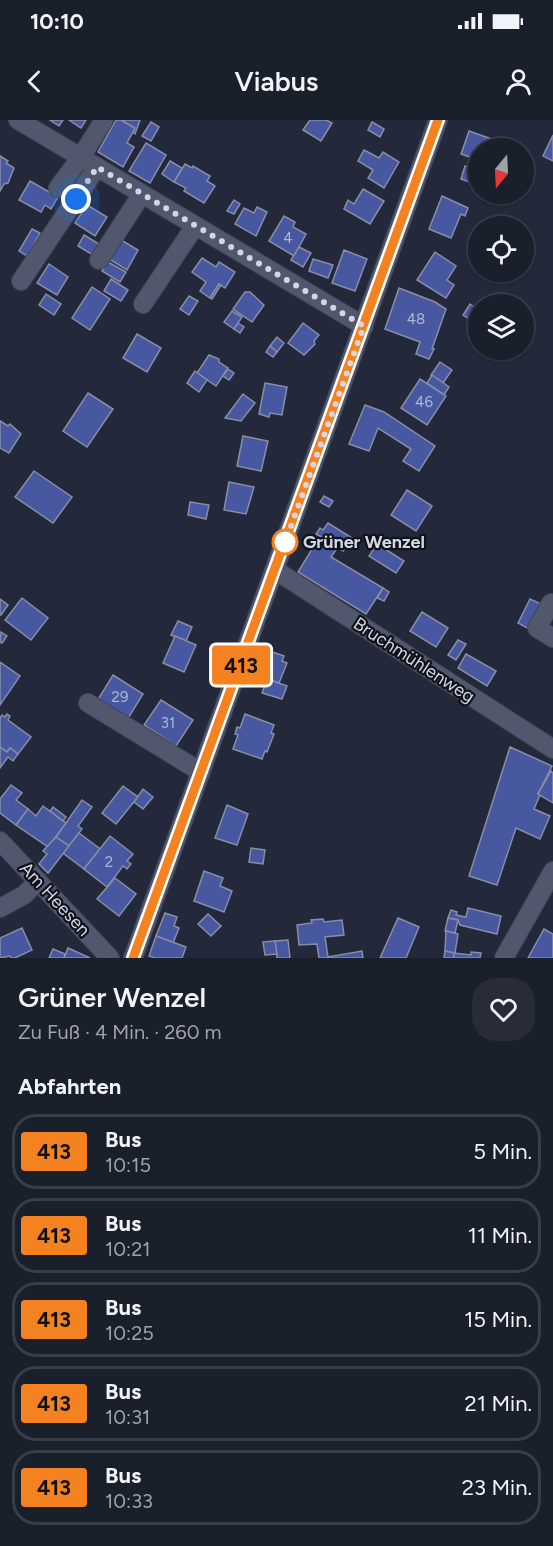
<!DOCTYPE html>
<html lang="de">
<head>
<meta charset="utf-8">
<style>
  body { margin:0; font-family:Figtree,sans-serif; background:#272c38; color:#f1f3f6; height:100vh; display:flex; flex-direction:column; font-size:22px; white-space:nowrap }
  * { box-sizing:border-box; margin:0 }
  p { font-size:20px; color:#9fa2a9 }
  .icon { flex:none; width:33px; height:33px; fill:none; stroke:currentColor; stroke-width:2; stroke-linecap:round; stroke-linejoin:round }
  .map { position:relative; height:838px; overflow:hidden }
  .drawer { display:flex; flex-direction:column; background:#1a1f2c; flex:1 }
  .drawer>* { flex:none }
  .badge { padding:0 12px; border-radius:4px; font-size:21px; line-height:39px }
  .needle { width:39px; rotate:198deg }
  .tools { position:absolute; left:468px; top:18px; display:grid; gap:12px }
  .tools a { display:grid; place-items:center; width:66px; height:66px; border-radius:50%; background:#1a1f2c; box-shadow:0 2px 4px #0004,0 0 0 2px #383d48; font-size:30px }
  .you { position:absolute; width:30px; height:30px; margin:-15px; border:4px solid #fff; border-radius:50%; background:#1a73e8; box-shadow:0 0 0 9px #1a73e833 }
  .map>.badge { position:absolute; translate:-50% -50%; box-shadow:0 0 0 3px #fff }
  h2 { padding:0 18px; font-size:22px; line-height:54px }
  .round { display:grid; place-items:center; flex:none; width:63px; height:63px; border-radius:24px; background:#272c38 }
  .head { display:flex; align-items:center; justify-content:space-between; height:102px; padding:0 18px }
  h1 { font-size:28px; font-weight:600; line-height:45px }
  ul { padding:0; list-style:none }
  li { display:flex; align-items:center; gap:18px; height:75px; margin:0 12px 9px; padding:0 6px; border:3px solid #383d48; border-radius:24px }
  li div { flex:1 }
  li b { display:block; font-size:22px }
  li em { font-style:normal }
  li .badge { min-width:66px; font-weight:700; text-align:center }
  .status { display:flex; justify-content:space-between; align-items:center; height:42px; padding:0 30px; background:#1a1f2c; direction:ltr }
  .status svg { height:16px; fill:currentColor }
  header { display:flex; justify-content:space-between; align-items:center; height:78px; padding:0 18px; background:#1a1f2c; font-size:27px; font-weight:600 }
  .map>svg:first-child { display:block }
</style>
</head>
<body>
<div class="status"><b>10:10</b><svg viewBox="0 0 49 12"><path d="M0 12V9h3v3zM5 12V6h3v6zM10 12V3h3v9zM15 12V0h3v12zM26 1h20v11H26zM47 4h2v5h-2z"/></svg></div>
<header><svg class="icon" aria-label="back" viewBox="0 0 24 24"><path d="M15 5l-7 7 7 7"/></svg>Viabus<svg class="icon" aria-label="person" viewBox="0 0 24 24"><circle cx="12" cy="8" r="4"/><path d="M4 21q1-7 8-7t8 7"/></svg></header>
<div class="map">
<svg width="553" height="838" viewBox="0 0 553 838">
  <rect width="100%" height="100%" fill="#23293b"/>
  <g fill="#4757a0" stroke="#878ea5" stroke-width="1.5">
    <polygon points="50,0 63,0 59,6"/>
    <polygon points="69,0 86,0 81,8"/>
    <polygon points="116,0 121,0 135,8 127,23 134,27 123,47 98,32"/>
    <polygon points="121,0 140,0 135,14 133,12 135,8"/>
    <polygon points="310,0 326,0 332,3 321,21 303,10"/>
    <polygon points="151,2 159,7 151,21 142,16"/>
    <polygon points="372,2 384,9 380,17 368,10"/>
    <polygon points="469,11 500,22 497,28 478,28 478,40 461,34"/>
    <polygon points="553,15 553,41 543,36"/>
    <polygon points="146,23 166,35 150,63 129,51"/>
    <polygon points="364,30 379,38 383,32 399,42 384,68 368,58 373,50 358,41"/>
    <polygon points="0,36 8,41 6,43 14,48 8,63 4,64 0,71"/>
    <polygon points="170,41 182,48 174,62 162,54"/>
    <polygon points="185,44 192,48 193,46 210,56 207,61 215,66 204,83 184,71 186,68 174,62"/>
    <polygon points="465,46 478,50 478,65 461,59"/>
    <polygon points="30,61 58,77 51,89 45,85 41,92 19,80"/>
    <polygon points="363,69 384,81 370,104 344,89 348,80 354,84"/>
    <polygon points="442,76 468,88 465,96 461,94 451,118 429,109"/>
    <polygon points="234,80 240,84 234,94 227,91"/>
    <polygon points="87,85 107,97 95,116 75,103"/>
    <polygon points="257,87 267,92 256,116 235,104 244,88 254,93"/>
    <polygon points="284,96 295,102 293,107 306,114 294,136 269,121"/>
    <polygon points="32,109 40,113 27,136 19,131"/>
    <polygon points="84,115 99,124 93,135 78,126"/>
    <polygon points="121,120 138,130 127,150 109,139"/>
    <polygon points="299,127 311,133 303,147 291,140"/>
    <polygon points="344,130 367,139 355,171 332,163"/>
    <polygon points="435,132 456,146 447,160 454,165 446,178 417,160"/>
    <polygon points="202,138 216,147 219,142 235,152 225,168 219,164 210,178 200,171 206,162 192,152"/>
    <polygon points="313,139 333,145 328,158 309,151"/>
    <polygon points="108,142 126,152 120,162 102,151"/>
    <polygon points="49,144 68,157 57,175 37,163"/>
    <polygon points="111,159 128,170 121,181 104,171"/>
    <polygon points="219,164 221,165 212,179 210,178"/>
    <polygon points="92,167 110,179 90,210 72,198"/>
    <polygon points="399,168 435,182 446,189 432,229 434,229 429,239 416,234 420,222 385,209"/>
    <polygon points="245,172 250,172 264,185 252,202 233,189"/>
    <polygon points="46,174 61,184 54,195 39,185"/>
    <polygon points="189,176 198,181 189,195 180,189"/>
    <polygon points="470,184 478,190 478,205 463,195"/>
    <polygon points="232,191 242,197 234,209 224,202"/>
    <polygon points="238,203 244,207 240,213 234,209"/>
    <polygon points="303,203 319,215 314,221 315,224 304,235 288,223"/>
    <polygon points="137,214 161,228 147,252 123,238"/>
    <polygon points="277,217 284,223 277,232 270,226"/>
    <polygon points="270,226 277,232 273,237 266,232"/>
    <polygon points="209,235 219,239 219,242 228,248 216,266 197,253"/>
    <polygon points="440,242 452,250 443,263 431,255"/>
    <polygon points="228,249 234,253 229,260 223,256"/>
    <polygon points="195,251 207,260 199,272 187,263"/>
    <polygon points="432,255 449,267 444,275 427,263"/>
    <polygon points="420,259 446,276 427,305 401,288"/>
    <polygon points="265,263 287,267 282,295 270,293 269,297 259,294"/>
    <polygon points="88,273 113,289 87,327 63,311"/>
    <polygon points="243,274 255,283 241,301 225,298"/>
    <polygon points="365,285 384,292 435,326 419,351 403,341 411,329 378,308 369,331 349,324"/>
    <polygon points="0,301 8,306 10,304 21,314 9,333 0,328"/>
    <polygon points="243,316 268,321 261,351 237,346"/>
    <polygon points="34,351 72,377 53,403 15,377"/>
    <polygon points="229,362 254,367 246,394 224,390"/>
    <polygon points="407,370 432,386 416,411 391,395"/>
    <polygon points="324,376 333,381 329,387 320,382"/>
    <polygon points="190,382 209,385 206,399 188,395"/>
    <polygon points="328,403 352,418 343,431 316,414 320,408 323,410"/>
    <polygon points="320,416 338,427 331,437 383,468 366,494 298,452"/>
    <polygon points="377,424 404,441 396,453 369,436"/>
    <polygon points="383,468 389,472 384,481 377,478"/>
    <polygon points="22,478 48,498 31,520 5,500"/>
    <polygon points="0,479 8,485 1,495 0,494"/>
    <polygon points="530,479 541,484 529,509 518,503"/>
    <polygon points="422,492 448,508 436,527 410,511"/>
    <polygon points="178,501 192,507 186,521 171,515"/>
    <polygon points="1,512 7,516 2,523 0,522"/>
    <polygon points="175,516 196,525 184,552 163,543"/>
    <polygon points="458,520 466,524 456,540 448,535"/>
    <polygon points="267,530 284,536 282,541 287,543 279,563 257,555"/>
    <polygon points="466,534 496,551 487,566 458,548"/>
    <polygon points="0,542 20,556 0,585"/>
    <polygon points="113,555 143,574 127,600 97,581"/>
    <polygon points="267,559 287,566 282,579 262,573"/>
    <polygon points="161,580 193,600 176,626 144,605"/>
    <polygon points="7,594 10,596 8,600 31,617 18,634 10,628 7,632 0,627 0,598 2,595 5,597"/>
    <polygon points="245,594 274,605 271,613 274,614 267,632 265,631 262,639 233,629 238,615 235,614 237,607 240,608"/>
    <polygon points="0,627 7,632 10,628 18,634 13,641 8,637 0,648"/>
    <polygon points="510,627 552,646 538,674 540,675 534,689 550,696 540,719 516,708 497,765 469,756"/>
    <polygon points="551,651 553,653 553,683 538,674"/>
    <polygon points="11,665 22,673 16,680 28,689 16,705 0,693 0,679"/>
    <polygon points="123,666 138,677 116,704 102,693"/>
    <polygon points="143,669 153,677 143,689 134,682"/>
    <polygon points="82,680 92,687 78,706 82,709 69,726 56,717"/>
    <polygon points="227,685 248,694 237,725 215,718"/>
    <polygon points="43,686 66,703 48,727 16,705 28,689 36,696"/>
    <polygon points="53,687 66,697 63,701 50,691"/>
    <polygon points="79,713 100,729 84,749 63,733"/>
    <polygon points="110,716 133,734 127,741 131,744 127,749 123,746 107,767 84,749"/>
    <polygon points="56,717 69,726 48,753 39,744 47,734 43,731"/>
    <polygon points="251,728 265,730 263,744 249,742"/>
    <polygon points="204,751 223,758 220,766 232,771 224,792 194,781"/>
    <polygon points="115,758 136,774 119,796 97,779"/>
    <polygon points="468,788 501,796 497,814 460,805 458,800 448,798 451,790 457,792 456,795 466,797"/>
    <polygon points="165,793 177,797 174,806 179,808 173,823 156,816"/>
    <polygon points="208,794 221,806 211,816 198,804"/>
    <polygon points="398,798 419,807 406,838 380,838"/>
    <polygon points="448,798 458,800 455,813 445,811"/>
    <polygon points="323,799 324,802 342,800 344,815 325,817 328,837 362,831 363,838 319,838 317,824 299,825 297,805 312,803 311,800"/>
    <polygon points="22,808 32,830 15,838 11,838 10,836 0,838 0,818"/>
    <polygon points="544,809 553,814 553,838 528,838"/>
    <polygon points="446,811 458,814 455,833 445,831"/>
    <polygon points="156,816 186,827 182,838 155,838 149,836"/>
    <polygon points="288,820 290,838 277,838 275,821"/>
    <polygon points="275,821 277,834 265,835 263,822"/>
    <polygon points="68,828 90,838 64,838"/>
    <polygon points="53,829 65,834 64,838 49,838"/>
    <polygon points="445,831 454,833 454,838 444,838"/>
    <polygon points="471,832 481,833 480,838 454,838 454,833 471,835"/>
  </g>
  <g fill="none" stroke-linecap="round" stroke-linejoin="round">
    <g stroke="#404454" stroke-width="20">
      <g id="minor">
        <polyline points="18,0 364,206"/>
        <polyline points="58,68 81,37 104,0"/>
        <polyline points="99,140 142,74"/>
        <polyline points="21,161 97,47"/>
        <polyline points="143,184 195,106"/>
        <polyline points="275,450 553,629"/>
        <polyline points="551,483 537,508 553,518"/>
        <polyline points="88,583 201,652"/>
        <polyline points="0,721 110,838"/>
        <polyline points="0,788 24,775 38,761"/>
        <polyline points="133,838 438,0"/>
        <polyline points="504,838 553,751"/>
      </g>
    </g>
    <use href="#minor" stroke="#51576c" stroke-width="18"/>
  </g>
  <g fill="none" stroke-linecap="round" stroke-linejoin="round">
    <g stroke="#fff" stroke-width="14">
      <polyline id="line" points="133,838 438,0"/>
    </g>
    <use href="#line" stroke="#f58220" stroke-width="9"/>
    <polyline stroke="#d3d7e4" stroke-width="6" stroke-dasharray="0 10.8" points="76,79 97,47 364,206 283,428 285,422"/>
  </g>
  <circle fill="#fff" stroke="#f58220" stroke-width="3" cx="285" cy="422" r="12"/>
  <g text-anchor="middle" stroke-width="4.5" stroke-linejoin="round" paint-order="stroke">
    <g font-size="15" fill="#b0b7d3">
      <text x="288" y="123">4</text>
      <text x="416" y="204">48</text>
      <text x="424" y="287">46</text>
      <text x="120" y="582">29</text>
      <text x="168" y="608">31</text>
      <text x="109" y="747">2</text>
    </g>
    <g font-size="18" font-weight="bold" fill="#d3d7e4" stroke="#10121a" text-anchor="start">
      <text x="303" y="428">Grüner Wenzel</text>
    </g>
    <g font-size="18" fill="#d3d7e4" stroke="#10121a">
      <text transform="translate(414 540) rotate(33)" y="6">Bruchmühlenweg</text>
      <text transform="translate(55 779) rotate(47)" y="6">Am Heesen</text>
    </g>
  </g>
</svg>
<div class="tools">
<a><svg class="needle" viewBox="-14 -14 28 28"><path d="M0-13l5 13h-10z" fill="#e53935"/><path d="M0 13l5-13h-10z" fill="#9fa2a9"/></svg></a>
<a><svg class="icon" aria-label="locate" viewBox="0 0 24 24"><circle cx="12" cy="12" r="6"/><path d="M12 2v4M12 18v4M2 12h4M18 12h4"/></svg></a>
<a><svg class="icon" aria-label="layers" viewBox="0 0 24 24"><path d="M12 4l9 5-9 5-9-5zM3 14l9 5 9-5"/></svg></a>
</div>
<div class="you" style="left:76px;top:79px"></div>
<b class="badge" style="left:241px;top:545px;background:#f58220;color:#111">413</b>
</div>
<section class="drawer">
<div class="head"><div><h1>Grüner Wenzel</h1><p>Zu Fuß · 4 Min. · 260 m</p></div><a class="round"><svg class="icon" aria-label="heart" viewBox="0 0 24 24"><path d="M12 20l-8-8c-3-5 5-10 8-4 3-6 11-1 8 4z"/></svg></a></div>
<h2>Abfahrten</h2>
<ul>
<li><span class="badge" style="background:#f58220;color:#111">413</span><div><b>Bus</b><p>10:15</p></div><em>5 Min.</em></li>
<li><span class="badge" style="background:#f58220;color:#111">413</span><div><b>Bus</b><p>10:21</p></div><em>11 Min.</em></li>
<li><span class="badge" style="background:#f58220;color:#111">413</span><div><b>Bus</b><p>10:25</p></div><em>15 Min.</em></li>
<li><span class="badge" style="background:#f58220;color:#111">413</span><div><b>Bus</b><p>10:31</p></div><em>21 Min.</em></li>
<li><span class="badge" style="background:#f58220;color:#111">413</span><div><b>Bus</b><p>10:33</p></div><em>23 Min.</em></li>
</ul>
</section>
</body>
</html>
